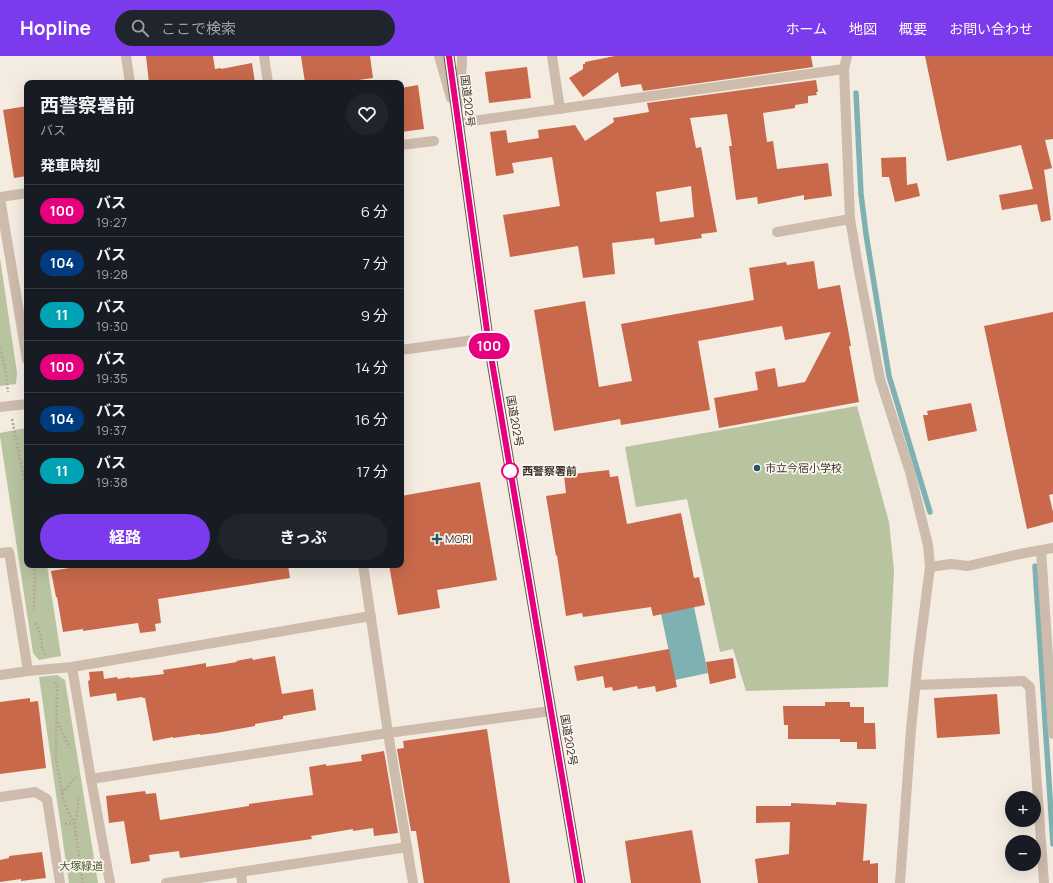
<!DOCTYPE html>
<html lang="ja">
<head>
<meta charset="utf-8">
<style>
  body { margin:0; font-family:Manrope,"Noto Sans JP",sans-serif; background:#20242c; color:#f1f3f6; height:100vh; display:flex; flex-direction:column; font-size:15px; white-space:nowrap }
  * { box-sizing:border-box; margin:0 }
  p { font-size:13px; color:#9ea1a6 }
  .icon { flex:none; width:22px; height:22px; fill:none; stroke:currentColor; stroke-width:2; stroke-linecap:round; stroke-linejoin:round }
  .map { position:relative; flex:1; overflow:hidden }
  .panel { position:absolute; left:24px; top:24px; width:380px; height:488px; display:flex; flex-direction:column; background:#171b24; border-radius:8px; box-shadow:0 4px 16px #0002 }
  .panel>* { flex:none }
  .badge { padding:0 8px; border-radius:13px; font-size:14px; line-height:26px }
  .buttons { position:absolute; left:1005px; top:735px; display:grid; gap:8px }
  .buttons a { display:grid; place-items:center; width:36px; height:36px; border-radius:50%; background:#171b24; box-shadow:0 4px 16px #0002; font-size:20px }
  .map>.badge { position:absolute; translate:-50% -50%; box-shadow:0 0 0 2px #fff }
  h2 { padding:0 16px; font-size:15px; line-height:36px }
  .round { display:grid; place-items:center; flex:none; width:42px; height:42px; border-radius:21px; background:#20242c }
  .headline { display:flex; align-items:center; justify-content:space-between; height:68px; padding:0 16px }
  h1 { font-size:19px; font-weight:700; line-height:30px }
  .cta { display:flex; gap:8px; margin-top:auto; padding:8px 16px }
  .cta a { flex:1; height:46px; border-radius:24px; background:#7c3aed; color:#fff; font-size:16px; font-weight:700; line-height:46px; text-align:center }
  .cta a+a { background:#20242c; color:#f1f3f6 }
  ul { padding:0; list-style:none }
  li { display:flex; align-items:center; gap:12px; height:52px; padding:0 16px; border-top:1px solid #363941 }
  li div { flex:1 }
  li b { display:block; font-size:15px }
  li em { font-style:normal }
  li .badge { min-width:44px; font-weight:700; text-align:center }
  header { display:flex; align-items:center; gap:24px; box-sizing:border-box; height:56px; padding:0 20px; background:#7c3aed; color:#fff }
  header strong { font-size:19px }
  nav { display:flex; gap:22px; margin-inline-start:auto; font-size:14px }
  .search { width:280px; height:36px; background:#20242c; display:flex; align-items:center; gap:10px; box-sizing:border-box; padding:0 14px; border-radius:22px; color:#9ea1a6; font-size:15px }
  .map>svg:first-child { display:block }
</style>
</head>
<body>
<header>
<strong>Hopline</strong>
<div class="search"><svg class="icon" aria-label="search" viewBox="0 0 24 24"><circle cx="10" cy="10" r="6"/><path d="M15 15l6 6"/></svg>ここで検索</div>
<nav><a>ホーム</a><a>地図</a><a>概要</a><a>お問い合わせ</a></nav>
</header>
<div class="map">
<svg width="1053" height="827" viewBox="0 0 1053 827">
  <rect width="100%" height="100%" fill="#f4ebe1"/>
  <g fill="#b8c4a0">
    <polygon points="0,202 17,317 16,328 0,330"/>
    <polygon points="857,350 889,466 894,514 888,631 746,635 733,593 720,596 687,443 636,451 625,391"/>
    <polygon points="26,372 27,381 27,509 47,509 61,600 39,604 33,597 0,380 0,377"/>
    <polygon points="57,619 65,624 98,827 69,827 39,621"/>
  </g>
  <polygon fill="#7fb0b2" points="694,551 708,617 675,624 661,558"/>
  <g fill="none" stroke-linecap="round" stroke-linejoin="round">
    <g stroke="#7fb0b2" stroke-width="5.5">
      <polyline points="856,37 861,138 866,178 889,320 930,456"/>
      <polyline points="1035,510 1053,788"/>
    </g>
  </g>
  <g fill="#c8694b" fill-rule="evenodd">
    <polygon points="146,0 213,0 215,13 221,12 221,13 252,7 255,27 149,27"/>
    <polygon points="301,0 370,0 373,22 338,27 305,27"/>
    <polygon points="615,0 811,0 813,11 643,35 641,28 621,31 618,16 583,41 569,22 583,13 583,8 585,8 585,6"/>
    <polygon points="925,0 1053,0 1053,83 1045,84 1052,112 1044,114 1051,164 1041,166 1037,148 1002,154 999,139 1033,133 1021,89 947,105"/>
    <polygon points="527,11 531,42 489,47 485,16"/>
    <path d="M816 24 818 36H816L817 39 808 40V47L795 49V52L763 57 767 86 773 85 777 113 828 107 832 140 804 144V139L758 148 757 141 736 144 729 90H732L727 58 690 62 696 92 701 91 717 176 701 178 702 182 655 189 654 182 612 187 615 218 583 222 578 190 510 201 503 159 560 150 552 101 512 107 514 117 496 120 490 76 506 74 508 87 539 82 538 74 575 69 585 85 614 66 613 62 649 56 647 47ZM691 130 694 161 660 166 656 136Z"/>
    <polygon points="418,29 424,73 401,76 401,32"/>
    <polygon points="27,50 27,120 14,122 3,54"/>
    <polygon points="906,101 907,129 917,127 920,140 895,146 889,121 882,121 881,102"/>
    <polygon points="814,205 818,233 840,229 851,290 849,290 859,346 719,372 714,342 758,334 755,316 775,312 778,331 805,326 831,276 785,284 782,270 698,285 710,354 621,369 620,363 554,375 534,254 585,245 599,331 632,325 621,268 754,244 749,212 786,206 787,209"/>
    <polygon points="1053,256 1053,438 1049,439 1053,456 1053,466 1027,473 984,270"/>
    <polygon points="971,347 977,375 928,385 923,359 928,359 927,355"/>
    <polygon points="609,414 610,421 618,420 627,468 681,457 694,522 699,521 705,549 653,560 651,551 583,561 582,557 566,560 557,499 556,500 546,440 566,437 564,419"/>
    <polygon points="480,426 497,524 437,534 440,552 398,559 389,509 401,509 401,440"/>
    <polygon points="76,509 288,509 290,522 158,543 161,567 155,568 156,575 140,577 138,567 83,575 83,573 63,576 57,541 56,541 51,515 76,511"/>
    <polygon points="669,593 677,631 656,636 655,630 638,633 637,630 613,635 612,631 605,632 603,620 577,625 574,610"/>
    <polygon points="275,600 282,638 313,633 316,654 283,660 283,663 255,668 255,670 216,677 200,679 200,678 173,682 173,681 153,685 145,642 143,642 142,641 117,645 116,637 90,641 88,625 90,624 89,616 103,615 104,623 117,621 118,623 130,621 130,622 164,618 163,614 189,610 206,607 206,611 237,606 236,605 252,602 253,604"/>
    <polygon points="733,602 736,622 710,628 706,606"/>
    <polygon points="997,638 1000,678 937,682 934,642"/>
    <polygon points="30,642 30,646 38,645 46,712 0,718 0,646"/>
    <polygon points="825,646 850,646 850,651 864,651 864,667 875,667 876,693 857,693 857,686 840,686 840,683 788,683 788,669 784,669 783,650 825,650"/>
    <polygon points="487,673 510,827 424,827 416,775 411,775 397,693 404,692 403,685"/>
    <polygon points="384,695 398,777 374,780 373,772 353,775 353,773 311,780 312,783 180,802 179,795 149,799 150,805 131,808 124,765 109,767 106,740 145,735 146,738 156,737 160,764 249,750 249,748 313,739 309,711 326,708 326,710 362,705 361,699"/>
    <polygon points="836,746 867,748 863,805 870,804 870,808 878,807 878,827 758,827 755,803 789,798 790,766 756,767 756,750 791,750 791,747 836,749"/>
    <polygon points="692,774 701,827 631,827 625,785"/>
    <polygon points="42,796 46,822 21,825 21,823 0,826 0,804 9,802 9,800"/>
  </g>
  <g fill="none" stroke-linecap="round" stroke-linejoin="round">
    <g stroke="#b9a596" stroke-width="2.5" stroke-dasharray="2 2" stroke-linecap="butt">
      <path d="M0 292C5 306 6 321 8 336"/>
      <polyline points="12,363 27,438"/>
      <polyline points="33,509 35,516 34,554"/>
      <polyline points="36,567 41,580 42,592 45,599"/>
      <polyline points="55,626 57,630 56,703 62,737 66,751 74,767 83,827"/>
      <polyline points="57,666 70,692"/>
      <polyline points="62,737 76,721"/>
      <path d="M65 768 74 767C78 758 78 750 78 740"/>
    </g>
    <g stroke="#cdbbac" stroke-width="10">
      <polyline points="126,0 130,27"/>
      <polyline points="264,0 268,27"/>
      <polyline points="439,0 451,42"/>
      <polyline points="552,0 560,53"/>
      <polyline points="847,0 844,13 850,163 859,215 880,323 910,416 928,489 930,511 918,604 911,673 900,827"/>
      <polyline points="458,49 462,7 462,0"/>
      <polyline points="458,67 844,13"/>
      <polyline points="401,89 434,85"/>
      <polyline points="0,141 27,137"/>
      <polyline points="0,142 27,304"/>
      <polyline points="777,176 850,163"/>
      <polyline points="1041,494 1053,678"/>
      <polyline points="0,497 9,496 28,615 0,619"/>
      <polyline points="363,509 388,677 413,827"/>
      <polyline points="930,511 951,508 968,510 1020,498 1053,492"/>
      <polyline points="72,611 91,723 110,827"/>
      <polyline points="28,615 72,611 371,560"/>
      <polyline points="916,629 1023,625 1030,631 1044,827"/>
      <polyline points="91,723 388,677 551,655"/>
      <polyline points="0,741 35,736 47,743 60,827"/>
      <polyline points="241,816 242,827"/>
      <polyline points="166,827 407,791"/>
    </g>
    <g stroke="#cdbbac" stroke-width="10">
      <polyline points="401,294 488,282"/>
      <polyline points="0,351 27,348"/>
    </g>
    <polyline stroke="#6c584f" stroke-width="11" points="449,0 488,282 580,827"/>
  </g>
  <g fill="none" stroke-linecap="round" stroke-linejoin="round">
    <g stroke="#fff" stroke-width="9">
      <polyline id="line" points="449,0 488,282 580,827"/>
    </g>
    <use href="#line" stroke="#e6007e" stroke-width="6"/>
  </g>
  <g fill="#1f5a5e" stroke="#fbf5ee" stroke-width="1.5">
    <circle cx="757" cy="412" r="4"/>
    <path d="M435 477h4v4h4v4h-4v4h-4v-4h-4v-4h4z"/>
  </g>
  <circle fill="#fff" stroke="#e6007e" stroke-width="2" cx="510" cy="415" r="8"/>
  <g text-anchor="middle" stroke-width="3.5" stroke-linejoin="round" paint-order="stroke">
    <g font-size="11" fill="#3b302b" stroke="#fbf5ee">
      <text transform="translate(468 45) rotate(83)" y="4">国道202号</text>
      <text transform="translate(515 365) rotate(80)" y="4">国道202号</text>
      <text transform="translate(569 684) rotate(80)" y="4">国道202号</text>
    </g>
    <g font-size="11" fill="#3b302b" stroke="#fbf5ee" text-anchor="start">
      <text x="765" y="416">市立今宿小学校</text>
      <text x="445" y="487">MORI</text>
    </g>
    <g font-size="11" font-weight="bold" fill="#3b302b" stroke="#fbf5ee" text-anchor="start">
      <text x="522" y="419">西警察署前</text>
    </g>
    <g font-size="11" fill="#4a5a2e" stroke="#fbf5ee">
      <text x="81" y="814">大塚緑道</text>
    </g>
  </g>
</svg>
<div class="buttons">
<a>+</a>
<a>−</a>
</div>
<b class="badge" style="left:489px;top:290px;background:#e6007e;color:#fff">100</b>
<section class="panel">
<div class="headline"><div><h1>西警察署前</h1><p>バス</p></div><a class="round"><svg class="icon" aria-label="heart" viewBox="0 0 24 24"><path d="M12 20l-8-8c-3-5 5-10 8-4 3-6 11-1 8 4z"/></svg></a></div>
<h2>発車時刻</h2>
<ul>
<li><span class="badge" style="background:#e6007e;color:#fff">100</span><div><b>バス</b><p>19:27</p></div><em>6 分</em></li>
<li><span class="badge" style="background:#003b80;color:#fff">104</span><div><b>バス</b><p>19:28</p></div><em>7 分</em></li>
<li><span class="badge" style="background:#00a3b4;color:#fff">11</span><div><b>バス</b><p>19:30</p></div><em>9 分</em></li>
<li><span class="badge" style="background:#e6007e;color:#fff">100</span><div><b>バス</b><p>19:35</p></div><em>14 分</em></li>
<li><span class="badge" style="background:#003b80;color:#fff">104</span><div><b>バス</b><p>19:37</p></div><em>16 分</em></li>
<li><span class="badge" style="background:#00a3b4;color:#fff">11</span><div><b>バス</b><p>19:38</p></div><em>17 分</em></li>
</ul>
<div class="cta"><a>経路</a><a>きっぷ</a></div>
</section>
</div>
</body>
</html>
